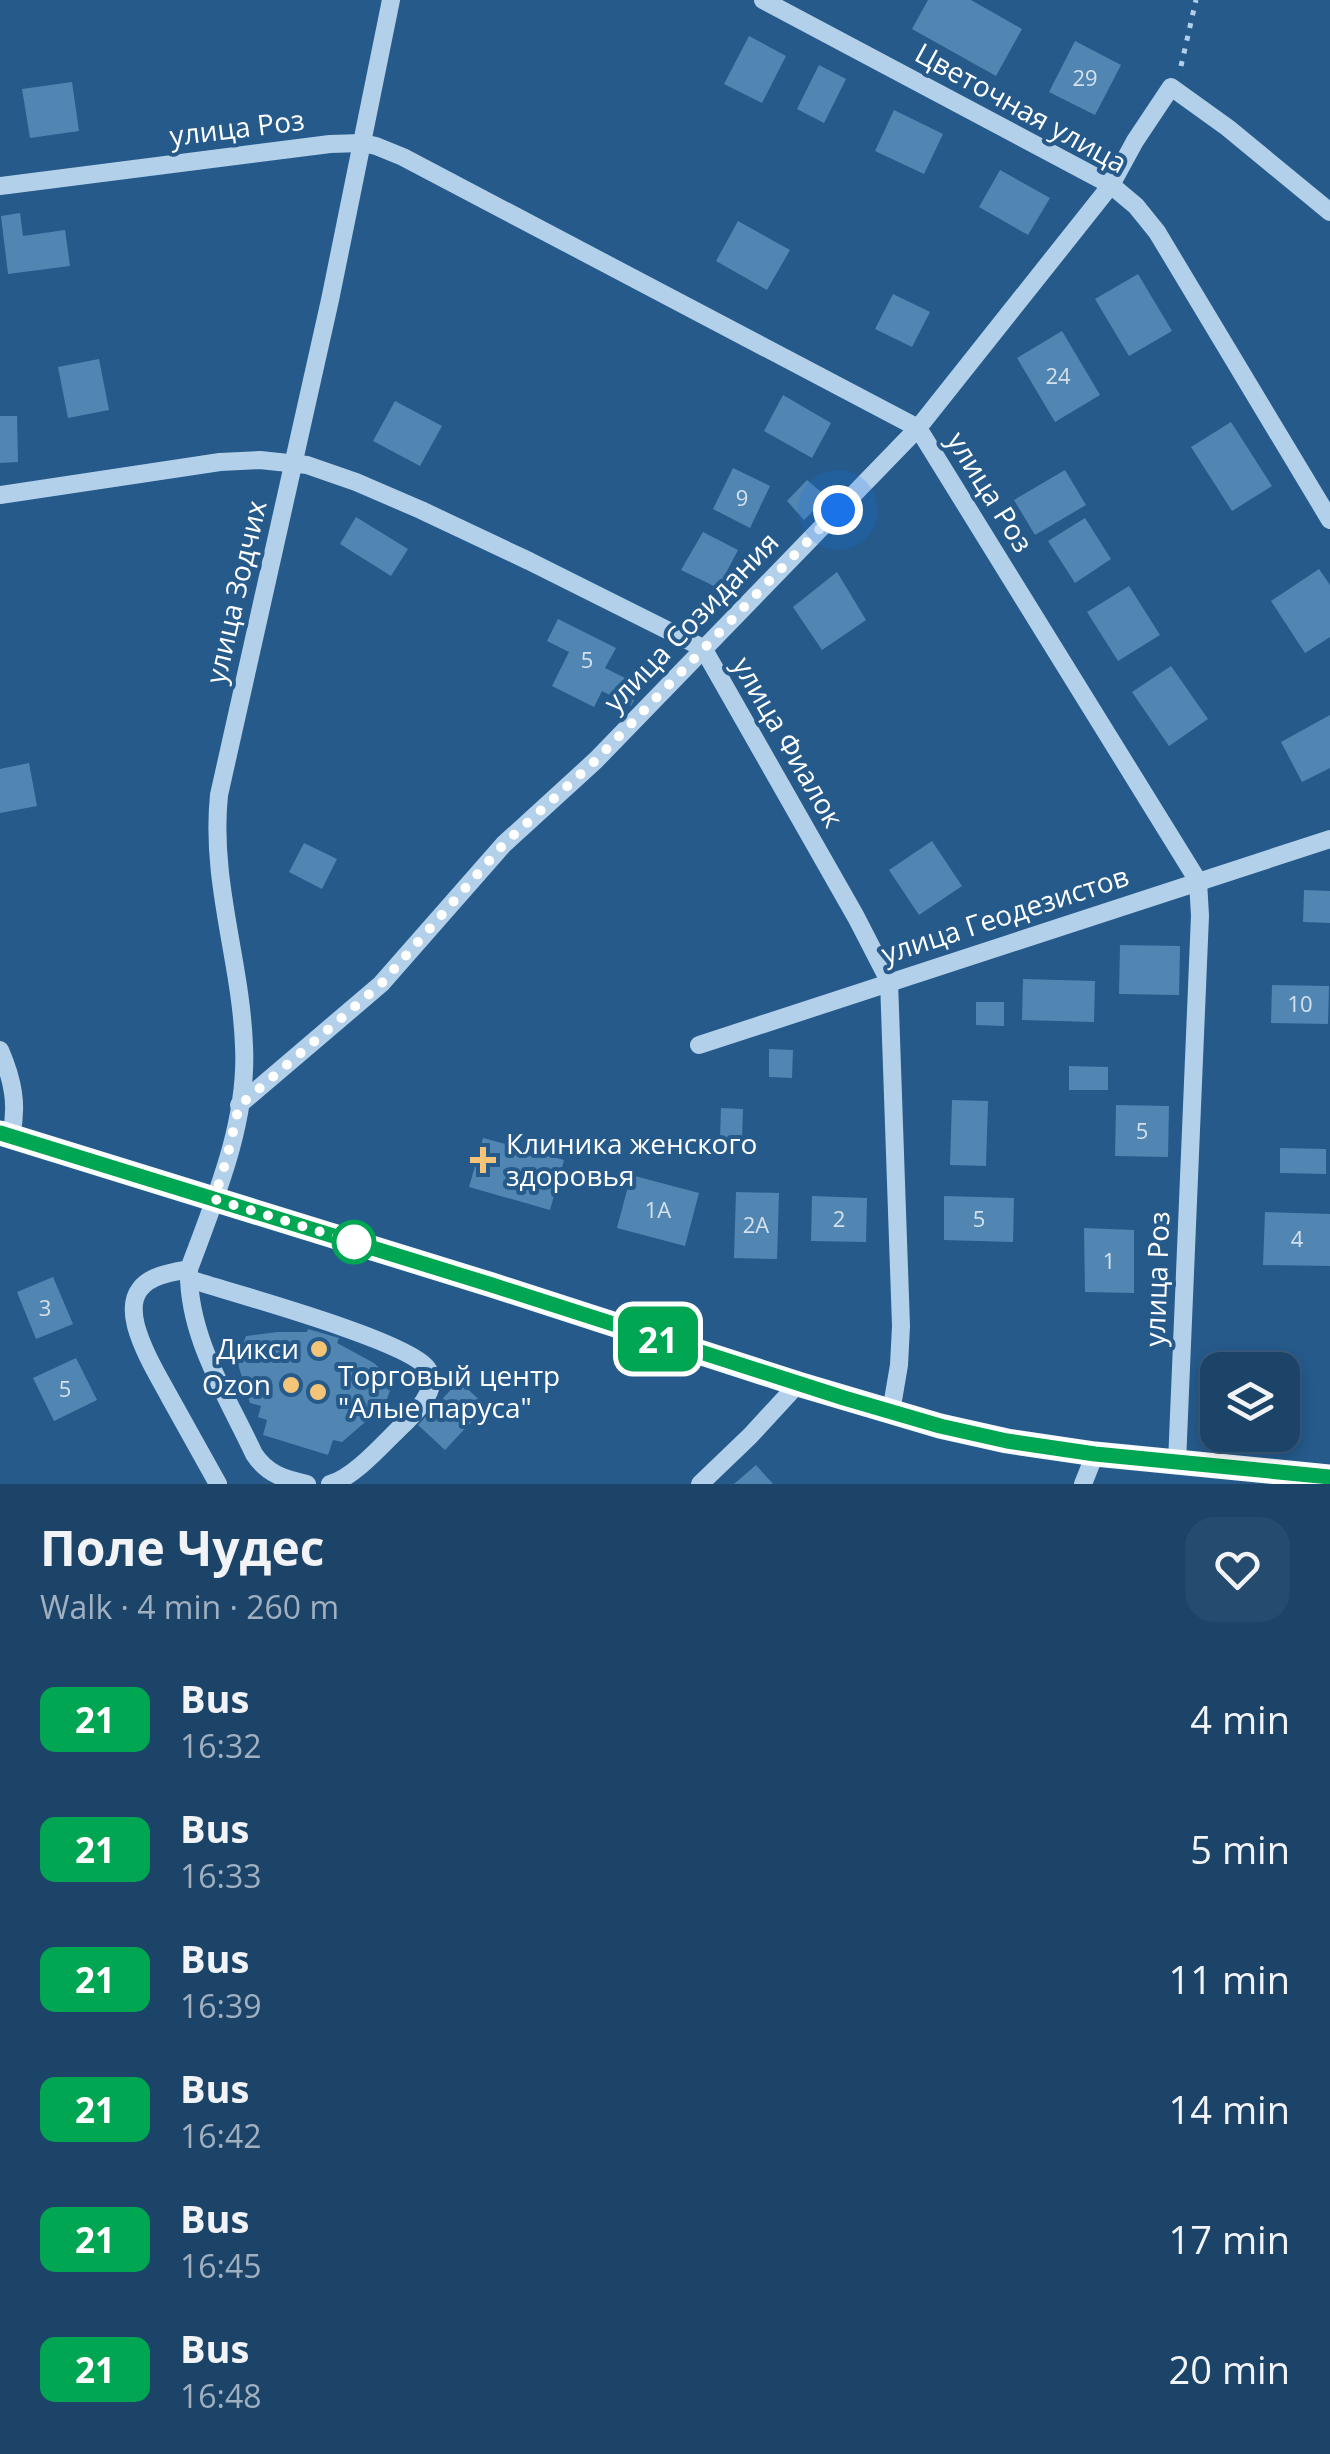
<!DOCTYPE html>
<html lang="en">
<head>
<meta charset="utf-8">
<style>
  body { margin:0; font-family:"Open Sans",sans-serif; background:#254b6e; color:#f1f3f6; height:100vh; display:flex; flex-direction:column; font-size:38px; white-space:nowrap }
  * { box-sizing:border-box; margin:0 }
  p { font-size:32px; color:#a0b0c0 }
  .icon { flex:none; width:55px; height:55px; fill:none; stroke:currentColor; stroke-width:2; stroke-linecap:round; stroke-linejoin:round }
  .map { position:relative; height:1484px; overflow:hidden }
  .panel { display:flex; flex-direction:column; background:#1c4468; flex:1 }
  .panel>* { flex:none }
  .badge { padding:0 20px; border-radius:15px; font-size:35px; line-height:65px }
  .fabs { position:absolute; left:1200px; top:1352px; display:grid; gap:20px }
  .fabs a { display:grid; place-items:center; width:100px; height:100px; border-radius:20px; background:#1c4468; box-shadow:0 5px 15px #0003,0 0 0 2px #3a5c7c; font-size:50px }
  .you { position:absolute; width:50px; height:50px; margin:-25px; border:8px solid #fff; border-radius:50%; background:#1a73e8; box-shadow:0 0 0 15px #1a73e833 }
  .map>.badge { position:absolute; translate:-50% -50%; box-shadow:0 0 0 5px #fff }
  .round { display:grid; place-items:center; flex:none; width:105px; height:105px; border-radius:30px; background:#254b6e }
  .overview { display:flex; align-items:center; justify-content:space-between; height:170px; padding:0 40px }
  h1 { font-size:48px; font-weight:700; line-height:75px }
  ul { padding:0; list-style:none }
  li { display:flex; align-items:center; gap:30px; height:130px; padding:0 40px }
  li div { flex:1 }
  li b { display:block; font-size:38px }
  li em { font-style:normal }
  li .badge { min-width:110px; font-weight:700; text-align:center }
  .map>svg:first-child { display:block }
</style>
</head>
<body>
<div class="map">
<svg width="1330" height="1484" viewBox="0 0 1330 1484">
  <rect width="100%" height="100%" fill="#255a8b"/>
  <g fill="#5186b3">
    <polygon points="928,0 971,0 1022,29 996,76 912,29"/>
    <polygon points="749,36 786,56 762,103 724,84"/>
    <polygon points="1075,41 1121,65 1095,115 1049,92"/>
    <polygon points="819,65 846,79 824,123 797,109"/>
    <polygon points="72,82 79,131 30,138 22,89"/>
    <polygon points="894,110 943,134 924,174 875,151"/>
    <polygon points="1000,170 1050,198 1028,235 979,207"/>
    <polygon points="20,213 23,236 65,230 70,266 8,274 1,216"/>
    <polygon points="738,221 790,250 767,290 716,261"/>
    <polygon points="1138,274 1172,331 1129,356 1095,299"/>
    <polygon points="893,294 930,312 912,347 875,329"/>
    <polygon points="1062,331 1100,395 1055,422 1017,358"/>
    <polygon points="99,359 109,410 68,418 58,367"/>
    <polygon points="783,395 831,423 812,458 764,431"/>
    <polygon points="395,401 442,426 420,466 373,441"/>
    <polygon points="0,416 17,416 18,462 0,463"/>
    <polygon points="1231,422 1272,486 1232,511 1191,447"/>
    <polygon points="733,468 770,486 750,528 713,509"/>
    <polygon points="1065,470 1086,505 1035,535 1014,500"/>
    <polygon points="807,480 827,497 804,520 787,501"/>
    <polygon points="356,517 408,549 391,576 340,544"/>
    <polygon points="1085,518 1111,559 1075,583 1048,541"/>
    <polygon points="703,532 738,550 718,588 681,570"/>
    <polygon points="1319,569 1330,585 1330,637 1305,653 1271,601"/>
    <polygon points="837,572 866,620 822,650 793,607"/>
    <polygon points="1129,586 1160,635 1118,661 1087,612"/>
    <polygon points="558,619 616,648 605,668 641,686 631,706 602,691 594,707 552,686 569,652 547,641"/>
    <polygon points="1171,666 1208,719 1169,746 1132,692"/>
    <polygon points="1330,715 1330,768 1302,782 1281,742"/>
    <polygon points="29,763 37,806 0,813 0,769"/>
    <polygon points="932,841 962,886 919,915 889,870"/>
    <polygon points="304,843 337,859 322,889 289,872"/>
    <polygon points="1304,890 1330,891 1330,923 1303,922"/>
    <polygon points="1120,945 1180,946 1179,995 1119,994"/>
    <polygon points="1023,979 1095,981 1094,1022 1022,1020"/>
    <polygon points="1272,985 1329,986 1328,1024 1271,1023"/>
    <polygon points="976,1002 1004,1002 1004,1026 976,1025"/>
    <polygon points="769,1049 793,1050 792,1078 769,1077"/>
    <polygon points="1069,1066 1108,1067 1108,1090 1069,1090"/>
    <polygon points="952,1100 988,1101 986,1166 950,1165"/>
    <polygon points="1116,1105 1169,1106 1168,1157 1115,1156"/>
    <polygon points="721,1108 743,1109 742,1140 720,1139"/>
    <polygon points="483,1138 564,1160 550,1210 469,1187"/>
    <polygon points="1280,1148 1326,1149 1326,1174 1280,1173"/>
    <polygon points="631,1175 699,1193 685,1246 617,1228"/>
    <polygon points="736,1192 779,1193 777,1259 734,1258"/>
    <polygon points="812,1196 867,1198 866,1242 811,1241"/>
    <polygon points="944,1196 1014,1198 1013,1242 944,1240"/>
    <polygon points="1265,1212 1330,1214 1330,1266 1263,1265"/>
    <polygon points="1084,1228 1134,1230 1134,1293 1085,1292"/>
    <polygon points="53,1277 73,1324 36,1339 17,1292"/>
    <polygon points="308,1329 339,1338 337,1343 374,1363 393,1381 385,1405 342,1442 333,1440 328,1455 263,1435 267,1420 258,1417 261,1406 250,1403 237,1361 246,1336 277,1332 307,1332"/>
    <polygon points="76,1358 97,1400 54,1421 33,1378"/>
    <polygon points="459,1381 486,1406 445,1450 418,1425"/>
    <polygon points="756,1465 773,1484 734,1484"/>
  </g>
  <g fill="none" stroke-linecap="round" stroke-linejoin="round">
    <polyline stroke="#b3d0ea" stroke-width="5" stroke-dasharray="5 8" stroke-linecap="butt" points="1181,66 1196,0"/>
    <g stroke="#b3d0ea" stroke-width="18">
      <polyline points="763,0 1111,185 1136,206 1157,232 1330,520"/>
      <polyline points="0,186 330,144 362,143 376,146 403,157 918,428 1198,881 1200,916 1177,1463"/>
      <polyline points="0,495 220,462 260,460 307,465 356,482 421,510 529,561 703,648 856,917 889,981 901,1326 899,1365 891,1412"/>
      <polyline points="699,1045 1330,839"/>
      <path d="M0 1050C13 1080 18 1105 11 1136"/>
      <polyline points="239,1105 381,984 504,844 596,760 918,428 1111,185 1135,141 1171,87 1228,128 1330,212"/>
      <path d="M189 1269C187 1335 227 1396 254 1454 267 1474 284 1479 307 1484"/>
      <path d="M189 1279C229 1292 407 1340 427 1368 440 1386 420 1408 407 1421 387 1439 356 1477 330 1484"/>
      <path d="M218 1484C202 1455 185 1425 169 1396 157 1374 143 1351 136 1326 133 1314 132 1299 140 1289 150 1275 173 1272 189 1269 215 1199 248 1122 244 1046 241 961 210 882 219 795L330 300 391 0"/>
      <polyline points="700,1484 750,1436 798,1384"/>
      <polyline points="1083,1484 1095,1454"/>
    </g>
    <polyline stroke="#f6fafe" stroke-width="25" points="0,1133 492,1285 798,1384 940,1426 1007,1441 1095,1454 1330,1477"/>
  </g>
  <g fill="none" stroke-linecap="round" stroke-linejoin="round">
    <g stroke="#fff" stroke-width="22">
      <polyline id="line" points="0,1133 492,1285 844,1398 940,1426 1007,1441 1095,1454 1330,1477"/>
    </g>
    <use href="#line" stroke="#00a651" stroke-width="15"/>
    <polyline stroke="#fff" stroke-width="10" stroke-dasharray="0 18" points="354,1242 214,1199 227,1158 239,1106 381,984 504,844 596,760 838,510"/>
  </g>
  <g fill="#f4c577" stroke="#255a8b" stroke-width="4">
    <path d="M478 1145h10v10h10v10h-10v10h-10v-10h-10v-10h10z"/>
    <circle cx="319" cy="1349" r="10"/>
    <circle cx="291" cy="1385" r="10"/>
    <circle cx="318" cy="1392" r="10"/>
  </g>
  <circle fill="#fff" stroke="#00a651" stroke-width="5" cx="354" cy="1242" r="20"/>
  <g text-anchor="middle" stroke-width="8" stroke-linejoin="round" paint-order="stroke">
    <g font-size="22" fill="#d4e1ec">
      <text x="1085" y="86">29</text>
      <text x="1058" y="384">24</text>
      <text x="742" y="506">9</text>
      <text x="587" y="668">5</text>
      <text x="1300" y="1012">10</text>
      <text x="1142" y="1139">5</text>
      <text x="658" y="1218">1А</text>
      <text x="839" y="1227">2</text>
      <text x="979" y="1227">5</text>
      <text x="756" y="1233">2А</text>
      <text x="1297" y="1247">4</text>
      <text x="1109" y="1269">1</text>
      <text x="45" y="1316">3</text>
      <text x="65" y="1397">5</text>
    </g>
    <g font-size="28" fill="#fff" stroke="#255a8b">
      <text transform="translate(1021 108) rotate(29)" y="10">Цветочная улица</text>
      <text transform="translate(237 128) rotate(-7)" y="10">улица Роз</text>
      <text transform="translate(990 492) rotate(58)" y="10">улица Роз</text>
      <text transform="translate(236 592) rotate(-77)" y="10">улица Зодчих</text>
      <text transform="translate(691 622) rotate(-46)" y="10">улица Созидания</text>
      <text transform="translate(788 742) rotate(60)" y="10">улица Фиалок</text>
      <text transform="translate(1005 915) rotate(-18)" y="10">улица Геодезистов</text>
      <text transform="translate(1157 1279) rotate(-88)" y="10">улица Роз</text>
    </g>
    <g font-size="28" fill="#fff" stroke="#255a8b" text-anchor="start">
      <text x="506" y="1154">Клиника женского<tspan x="506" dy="32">здоровья</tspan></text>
      <text x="299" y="1359" text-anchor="end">Дикси</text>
      <text x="338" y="1386">Торговый центр<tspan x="338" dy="32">"Алые паруса"</tspan></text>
      <text x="271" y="1395" text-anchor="end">Ozon</text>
    </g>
  </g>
</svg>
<div class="fabs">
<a><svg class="icon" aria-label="layers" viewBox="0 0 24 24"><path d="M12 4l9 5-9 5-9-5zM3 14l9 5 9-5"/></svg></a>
</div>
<div class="you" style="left:838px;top:510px"></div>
<b class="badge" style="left:658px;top:1339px;background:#00a651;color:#fff">21</b>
</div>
<section class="panel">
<div class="overview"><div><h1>Поле Чудес</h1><p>Walk · 4 min · 260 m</p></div><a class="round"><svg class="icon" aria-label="heart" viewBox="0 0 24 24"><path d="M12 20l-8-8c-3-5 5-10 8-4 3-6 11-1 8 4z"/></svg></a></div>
<ul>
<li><span class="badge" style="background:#00a651;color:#fff">21</span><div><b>Bus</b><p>16:32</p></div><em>4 min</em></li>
<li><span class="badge" style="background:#00a651;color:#fff">21</span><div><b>Bus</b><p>16:33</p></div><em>5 min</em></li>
<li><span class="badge" style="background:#00a651;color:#fff">21</span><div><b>Bus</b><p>16:39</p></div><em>11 min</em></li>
<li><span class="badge" style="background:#00a651;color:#fff">21</span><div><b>Bus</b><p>16:42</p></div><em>14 min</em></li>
<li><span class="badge" style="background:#00a651;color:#fff">21</span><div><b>Bus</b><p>16:45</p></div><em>17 min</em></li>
<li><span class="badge" style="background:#00a651;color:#fff">21</span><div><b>Bus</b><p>16:48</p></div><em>20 min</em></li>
</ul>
</section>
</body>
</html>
